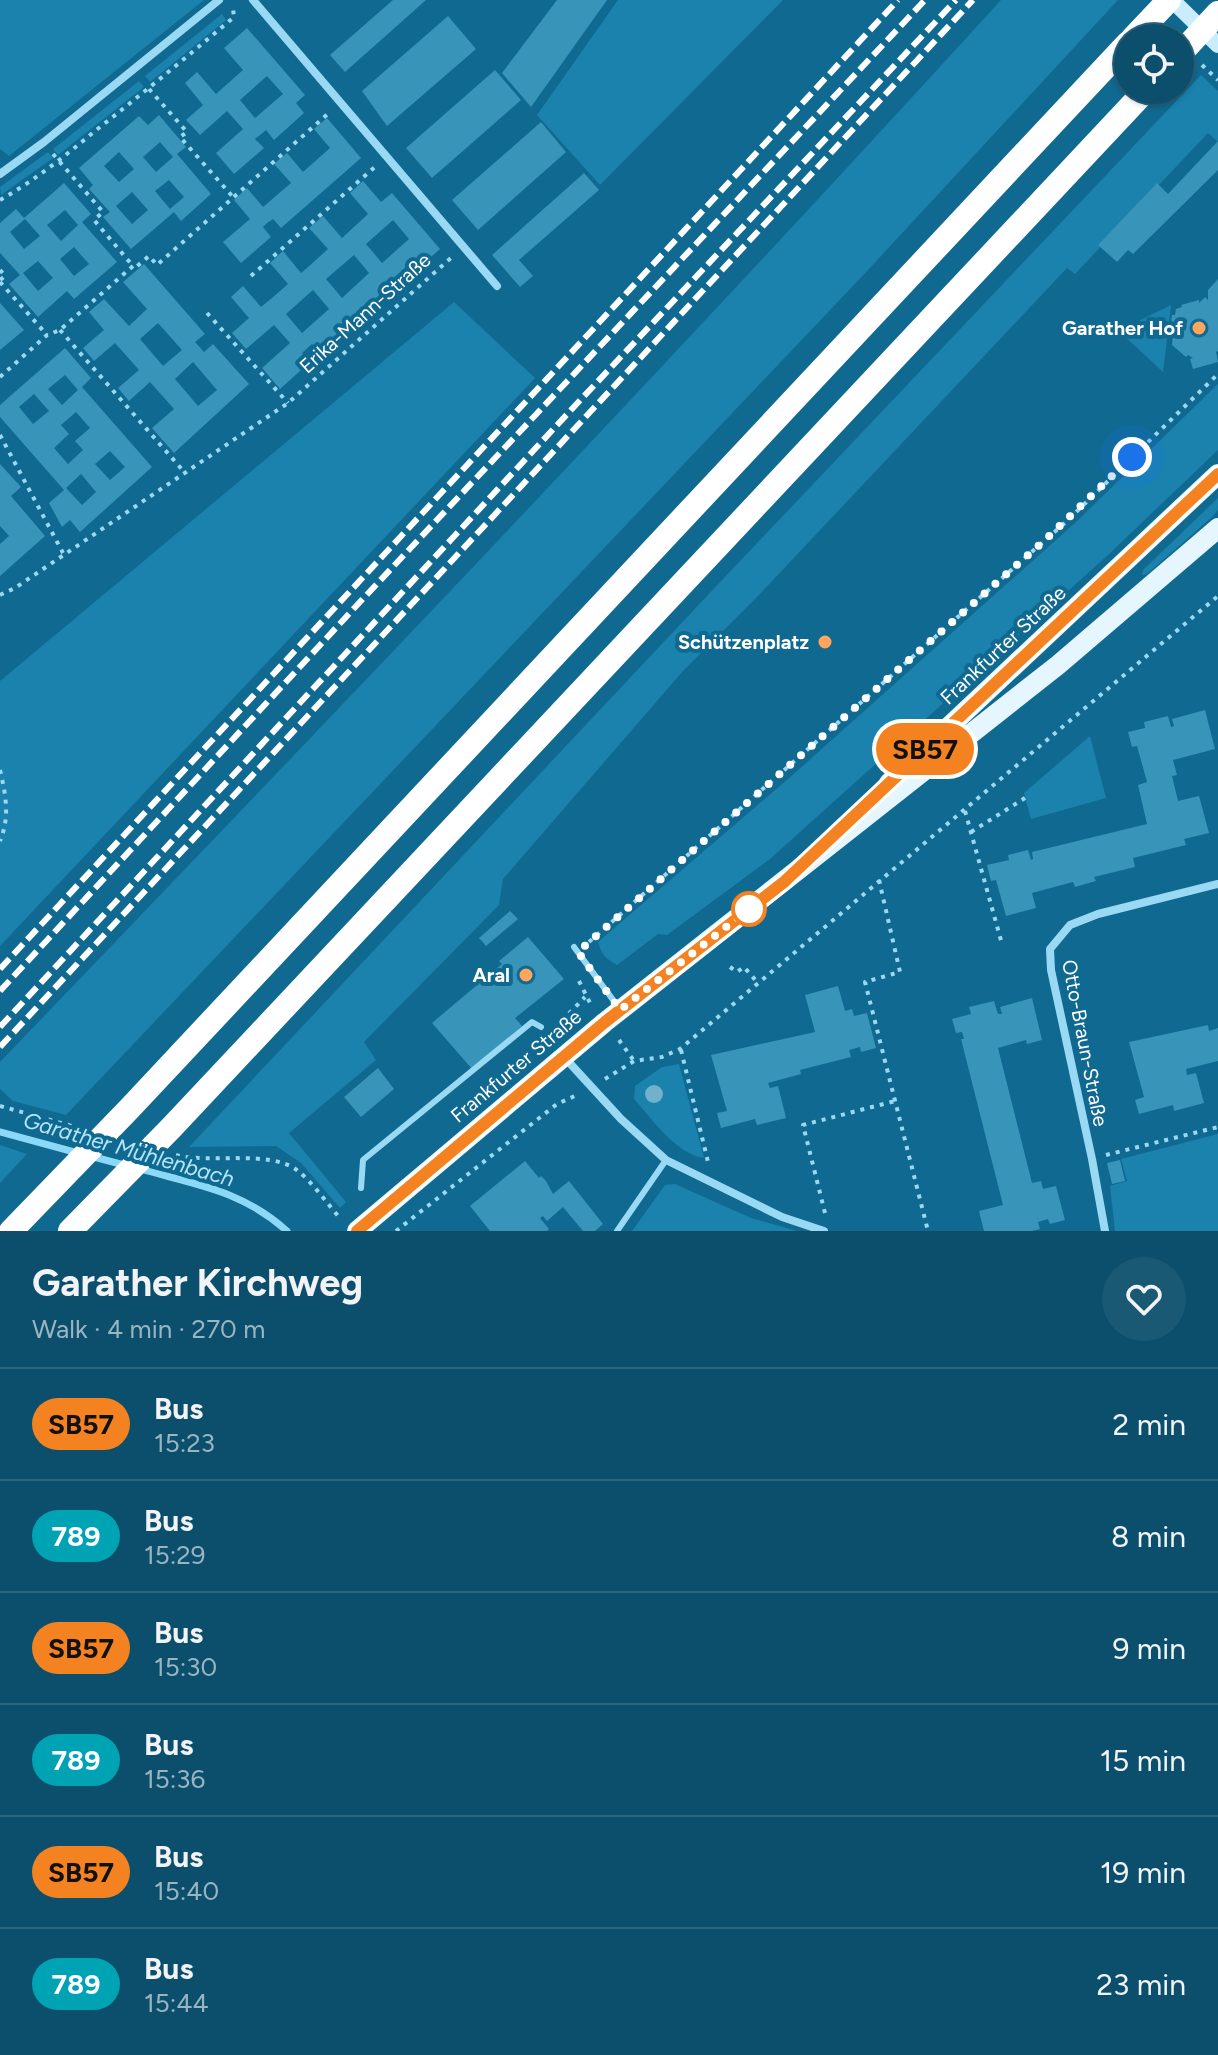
<!DOCTYPE html>
<html lang="en">
<head>
<meta charset="utf-8">
<style>
  body { margin:0; font-family:Figtree,sans-serif; background:#1a5974; color:#f1f3f6; height:100vh; display:flex; flex-direction:column; font-size:30px; white-space:nowrap }
  * { box-sizing:border-box; margin:0 }
  p { font-size:26px; color:#9ab5c2 }
  .icon { flex:none; width:44px; height:44px; fill:none; stroke:currentColor; stroke-width:2; stroke-linecap:round; stroke-linejoin:round }
  .map { position:relative; height:1231px; overflow:hidden }
  .panel { display:flex; flex-direction:column; background:#0c4f6c; flex:1 }
  .panel>* { flex:none }
  .badge { padding:0 16px; border-radius:26px; font-size:28px; line-height:52px }
  .buttons { position:absolute; left:1114px; top:24px; display:grid; gap:16px }
  .buttons a { display:grid; place-items:center; width:80px; height:80px; border-radius:50%; background:#0c4f6c; box-shadow:0 2px 6px #0004,0 0 0 2px #2c667f; font-size:40px }
  .you { position:absolute; width:40px; height:40px; margin:-20px; border:6px solid #fff; border-radius:50%; background:#1a73e8; box-shadow:0 0 0 12px #1a73e833 }
  .map>.badge { position:absolute; translate:-50% -50%; box-shadow:0 0 0 4px #fff }
  .round { display:grid; place-items:center; flex:none; width:84px; height:84px; border-radius:42px; background:#1a5974 }
  .summary { display:flex; align-items:center; justify-content:space-between; height:136px; padding:0 32px }
  h1 { font-size:38px; font-weight:700; line-height:60px }
  ul { padding:0; list-style:none }
  li { display:flex; align-items:center; gap:24px; height:112px; padding:0 32px; border-top:2px solid #2c667f }
  li div { flex:1 }
  li b { display:block; font-size:30px }
  li em { font-style:normal }
  li .badge { min-width:88px; font-weight:700; text-align:center }
  .map>svg:first-child { display:block }
</style>
</head>
<body>
<div class="map">
<svg width="1218" height="1231" viewBox="0 0 1218 1231">
  <rect width="100%" height="100%" fill="#106990"/>
  <g fill="#1a82ad">
    <polygon points="0,0 204,0 9,156 0,149"/>
    <polygon points="618,0 783,0 600,185 537,115"/>
    <path d="M1001 0H1118L869 269 66 1115 13 1101 0 1089V1062C337 711 673 360 1001 0Z"/>
    <polygon points="222,14 226,20 150,82 145,76"/>
    <polygon points="1201,75 1218,91 1218,142 1208,133 1075,274 1067,268 758,596 683,671 503,879 499,905 364,1042 376,1060 289,1133 346,1202 340,1208 301,1163 276,1146 189,1147 706,597"/>
    <polygon points="139,81 144,87 58,155 53,149"/>
    <polygon points="48,152 53,158 1,195 0,187"/>
    <polygon points="454,302 535,378 0,946 0,681"/>
    <polygon points="1171,305 1171,306 1163,372 1121,333 1130,325"/>
    <path d="M1218 384V450L1108 555 770 859 667 935 658 934 617 965C606 959 601 954 598 942L788 779 1075 523Z"/>
    <polygon points="1218,498 1218,510 1212,517 1147,574 1142,575 1143,570"/>
    <polygon points="1090,736 1106,798 1031,819 1024,793"/>
    <path d="M679 1064 704 1158C676 1154 652 1119 634 1099L635 1086 662 1067Z"/>
    <polygon points="1218,1134 1218,1231 1115,1231 1110,1186 1127,1181 1121,1159"/>
    <polygon points="0,1145 27,1154 0,1183"/>
    <polygon points="675,1184 751,1218 797,1231 632,1231 665,1185"/>
  </g>
  <g fill="none" stroke-linecap="round" stroke-linejoin="round">
    <g stroke="#8bd9f7" stroke-width="7">
      <polyline points="0,1132 78,1153"/>
      <polyline points="90,1156 128,1166"/>
      <path d="M140 1169C197 1185 241 1190 287 1231"/>
    </g>
  </g>
  <g fill="#3894b9" fill-rule="evenodd">
    <polygon points="393,0 426,0 345,72 330,55"/>
    <polygon points="557,0 607,0 531,107 502,73"/>
    <polygon points="448,16 476,49 387,126 362,91"/>
    <path d="M247 28 305 95 296 103 304 113 274 140 266 130 255 139 264 148 234 174 216 153 243 129 227 111 200 135 186 120 203 105 185 83 197 72 216 94 243 70 224 48ZM267 76 283 94 255 118 240 100Z"/>
    <polygon points="495,70 521,100 432,178 406,148"/>
    <path d="M159 115 186 147 177 154 211 194 181 221 174 212 131 249 103 217 110 212 89 189 93 185 79 168 139 116 148 125ZM160 142 173 157 156 172 143 157ZM119 152 134 169 119 182 104 166ZM169 180 184 197 170 209 155 191ZM132 192 148 210 132 224 116 206Z"/>
    <polygon points="327,118 361,158 281,228 273,219 267,223 263,227 271,237 241,263 223,242 250,219 234,200 247,188 263,207 291,183 274,164 287,153 303,172 330,148 314,129"/>
    <polygon points="541,122 566,152 478,230 452,200"/>
    <polygon points="1218,141 1218,170 1133,254 1128,250 1117,262 1098,245 1157,183 1168,194"/>
    <polygon points="584,173 599,190 519,260 533,276 520,287 492,255"/>
    <path d="M363 181 381 202 392 193 440 249 321 354 312 344 302 353 310 362 280 389 262 368 290 343 274 325 246 349 232 333 249 318 231 297 243 286 261 307 272 298 288 284 270 263 283 251 301 273 307 268 328 249 309 228 323 216 342 238 368 214 350 193ZM393 220 409 239 382 263 366 244ZM354 255 369 273 342 298 326 279ZM313 290 329 309 302 333 286 314Z"/>
    <path d="M64 183 91 214 82 222 117 262 74 299 67 291 38 317 9 284 20 275 0 253V223L16 209 24 218ZM65 210 78 225 61 241 47 225ZM25 219 40 236 24 249 10 232ZM74 247 89 264 74 276 60 259ZM38 261 53 278 38 291 23 273Z"/>
    <path d="M144 264 205 334 195 342 204 352 213 344 249 384 174 453 152 428 174 409 150 382 129 401 118 388 139 370 115 343 94 361 83 348 104 330 89 312 104 299 129 326 147 309 123 282ZM158 323 182 350 163 366 140 339ZM193 362 217 390 198 406 175 379Z"/>
    <polygon points="1218,279 1218,351 1216,352 1218,362 1193,369 1190,359 1193,358 1188,355 1186,357 1172,345 1173,332 1170,332 1172,315 1175,315 1176,309 1182,307 1181,305 1199,300 1199,303 1205,297 1208,300 1208,290"/>
    <polygon points="0,303 24,330 0,350"/>
    <path d="M65 348 91 378 82 387 152 467 80 532 70 520 62 527 49 503 64 490 0 417V405ZM65 375 78 390 62 405 48 389ZM34 394 49 411 33 424 19 407ZM76 412 90 428 75 441 83 450 68 464 54 448 69 434 61 425ZM110 451 125 467 110 480 95 464ZM81 474 96 492 82 505 66 488Z"/>
    <polygon points="0,464 21,487 11,496 45,536 0,576 0,544 9,536 0,526"/>
    <polygon points="1205,710 1215,749 1173,760 1177,775 1172,776 1178,801 1199,796 1209,833 1184,839 1186,845 1133,858 1135,867 1094,877 1096,881 1075,887 1073,882 1032,893 1036,908 1006,916 996,880 991,881 987,865 1009,860 1008,855 1028,850 1031,860 1033,859 1032,852 1147,824 1138,785 1147,782 1137,746 1132,747 1128,732 1145,728 1144,722 1168,716 1171,727 1174,726 1172,719"/>
    <polygon points="510,911 518,919 486,946 479,938"/>
    <polygon points="528,937 564,979 515,1018 522,1026 472,1069 432,1023 502,964 499,961"/>
    <polygon points="838,986 845,1011 852,1009 854,1016 867,1013 876,1048 861,1052 860,1047 849,1050 851,1057 800,1070 801,1074 768,1083 770,1088 778,1086 786,1118 757,1125 755,1119 721,1128 717,1113 727,1111 711,1055 815,1032 805,995"/>
    <polygon points="1032,998 1042,1040 1027,1044 1026,1040 998,1048 1032,1183 1041,1181 1043,1189 1056,1186 1065,1220 1050,1224 1048,1219 1038,1222 1040,1229 1032,1231 984,1231 979,1211 1003,1205 961,1039 964,1039 962,1032 956,1033 952,1019 971,1014 969,1007 994,1001 998,1014 1002,1014 1000,1007"/>
    <polygon points="1208,1025 1209,1031 1218,1028 1218,1061 1186,1069 1187,1075 1196,1073 1204,1103 1174,1111 1173,1105 1139,1114 1135,1100 1144,1097 1129,1042"/>
    <polygon points="378,1068 394,1089 361,1117 344,1097"/>
    <polygon points="1120,1160 1125,1181 1112,1184 1107,1163"/>
    <polygon points="525,1161 539,1178 541,1176 546,1181 553,1194 569,1181 603,1224 595,1231 583,1231 563,1207 547,1221 543,1216 540,1218 549,1229 547,1231 490,1231 470,1206"/>
  </g>
  <g fill="none" stroke-linecap="round" stroke-linejoin="round">
    <g stroke="#9ad9f3" stroke-width="4" stroke-dasharray="4 6" stroke-linecap="butt">
      <polyline points="1202,65 1218,80"/>
      <polyline points="149,89 187,132 180,137 233,197"/>
      <polyline points="53,154 103,212 94,220 133,266"/>
      <path d="M0 200C34 181 65 156 95 131 142 94 188 56 234 17L233 9"/>
      <polyline points="0,270 5,276 0,280"/>
      <polyline points="251,276 376,166"/>
      <polyline points="0,282 47,335"/>
      <polyline points="207,313 288,403"/>
      <polyline points="60,330 186,474"/>
      <polyline points="0,377 47,335 60,330 133,266 135,268 149,256 157,265 330,112"/>
      <polyline points="0,435 63,553"/>
      <polyline points="0,595 15,588 288,403 452,257"/>
      <path d="M0 770C6 796 10 817 0 841"/>
      <polyline points="965,811 1002,944"/>
      <polyline points="971,832 1025,798"/>
      <polyline points="879,880 900,972 865,982 928,1231"/>
      <polyline points="589,942 1068,520 1218,374"/>
      <polyline points="730,967 737,972 744,967 758,983"/>
      <polyline points="579,981 591,1005"/>
      <polyline points="555,1028 585,997"/>
      <polyline points="619,1040 634,1061"/>
      <polyline points="681,1050 708,1162"/>
      <polyline points="526,1056 540,1042"/>
      <polyline points="605,1079 634,1061 662,1057 680,1049 1218,596"/>
      <polyline points="0,1106 79,1128"/>
      <path d="M176 1155C208 1164 272 1149 298 1171 313 1183 326 1202 339 1217"/>
      <polyline points="1106,1155 1218,1127"/>
      <polyline points="825,1213 803,1125 895,1101"/>
      <polyline points="396,1231 557,1104 577,1095"/>
    </g>
    <g stroke="#9ad9f3" stroke-width="6">
      <polyline points="574,947 619,1008"/>
      <polyline points="361,1188 363,1160 532,1022 541,1027"/>
      <polyline points="617,1231 666,1160"/>
    </g>
    <g stroke="#9ad9f3" stroke-width="8">
      <polyline points="253,0 497,286"/>
      <polyline points="0,174 44,142 219,0"/>
      <polyline points="565,1058 621,1119 666,1160 782,1217 824,1231"/>
      <polyline points="1105,1231 1092,1159 1051,970 1050,949 1070,925 1098,914 1218,884"/>
    </g>
    <polyline stroke="#c9edfd" stroke-width="16" points="1172,0 1218,45"/>
    <g stroke="#e6f6ff" stroke-width="20">
      <polyline points="889,783 1218,474"/>
      <polyline points="357,1231 605,1022 1058,665 1218,528"/>
    </g>
    <g stroke="#fff" stroke-width="24">
      <polyline points="1133,38 1169,0"/>
      <polyline points="1180,54 1218,13"/>
      <polyline points="11,1231 130,1108 1128,43"/>
      <polyline points="70,1231 172,1127 1146,90"/>
    </g>
    <g stroke="#fff" stroke-width="6" stroke-dasharray="14 6" stroke-linecap="butt">
      <polyline points="0,969 898,0"/>
      <polyline points="0,991 359,603 925,0"/>
      <polyline points="0,1027 571,410 956,0"/>
      <polyline points="0,1047 973,0"/>
    </g>
  </g>
  <circle fill="#72b1cc" cx="654" cy="1094" r="9"/>
  <g fill="none" stroke-linecap="round" stroke-linejoin="round">
    <g stroke="#fff" stroke-width="18">
      <polyline id="line" points="357,1231 605,1022 784,882 1218,474"/>
    </g>
    <use href="#line" stroke="#f58220" stroke-width="12"/>
    <polyline stroke="#fff" stroke-width="8" stroke-dasharray="0 14.4" points="749,909 620,1010 578,952 1044,541 1132,457"/>
  </g>
  <g fill="#ffa65c" stroke="#106990" stroke-width="3">
    <circle cx="1199" cy="328" r="8"/>
    <circle cx="825" cy="642" r="8"/>
    <circle cx="526" cy="975" r="8"/>
  </g>
  <circle fill="#fff" stroke="#f58220" stroke-width="4" cx="749" cy="909" r="16"/>
  <g text-anchor="middle" stroke-width="8" stroke-linejoin="round" paint-order="stroke">
    <g font-size="20" fill="#fff" stroke="#106990">
      <text transform="translate(365 313) rotate(-42)" y="7">Erika-Mann-Straße</text>
      <text transform="translate(1003 645) rotate(-43)" y="7">Frankfurter Straße</text>
      <text transform="translate(1085 1043) rotate(79)" y="7">Otto-Braun-Straße</text>
      <text transform="translate(516 1066) rotate(-40)" y="7">Frankfurter Straße</text>
    </g>
    <g font-size="20" font-weight="bold" fill="#fff" stroke="#106990" text-anchor="end">
      <text x="1183" y="335">Garather Hof</text>
      <text x="809" y="649">Schützenplatz</text>
      <text x="510" y="982">Aral</text>
    </g>
    <g font-size="22" font-style="italic" fill="#b3e6fb" stroke="#106990">
      <text transform="translate(129 1149) rotate(16)" y="8">Garather Mühlenbach</text>
    </g>
  </g>
</svg>
<div class="buttons">
<a><svg class="icon" aria-label="locate" viewBox="0 0 24 24"><circle cx="12" cy="12" r="6"/><path d="M12 2v4M12 18v4M2 12h4M18 12h4"/></svg></a>
</div>
<div class="you" style="left:1132px;top:457px"></div>
<b class="badge" style="left:925px;top:749px;background:#f58220;color:#111">SB57</b>
</div>
<section class="panel">
<div class="summary"><div><h1>Garather Kirchweg</h1><p>Walk · 4 min · 270 m</p></div><a class="round"><svg class="icon" aria-label="heart" viewBox="0 0 24 24"><path d="M12 20l-8-8c-3-5 5-10 8-4 3-6 11-1 8 4z"/></svg></a></div>
<ul>
<li><span class="badge" style="background:#f58220;color:#111">SB57</span><div><b>Bus</b><p>15:23</p></div><em>2 min</em></li>
<li><span class="badge" style="background:#00a3b4;color:#fff">789</span><div><b>Bus</b><p>15:29</p></div><em>8 min</em></li>
<li><span class="badge" style="background:#f58220;color:#111">SB57</span><div><b>Bus</b><p>15:30</p></div><em>9 min</em></li>
<li><span class="badge" style="background:#00a3b4;color:#fff">789</span><div><b>Bus</b><p>15:36</p></div><em>15 min</em></li>
<li><span class="badge" style="background:#f58220;color:#111">SB57</span><div><b>Bus</b><p>15:40</p></div><em>19 min</em></li>
<li><span class="badge" style="background:#00a3b4;color:#fff">789</span><div><b>Bus</b><p>15:44</p></div><em>23 min</em></li>
</ul>
</section>
</body>
</html>
